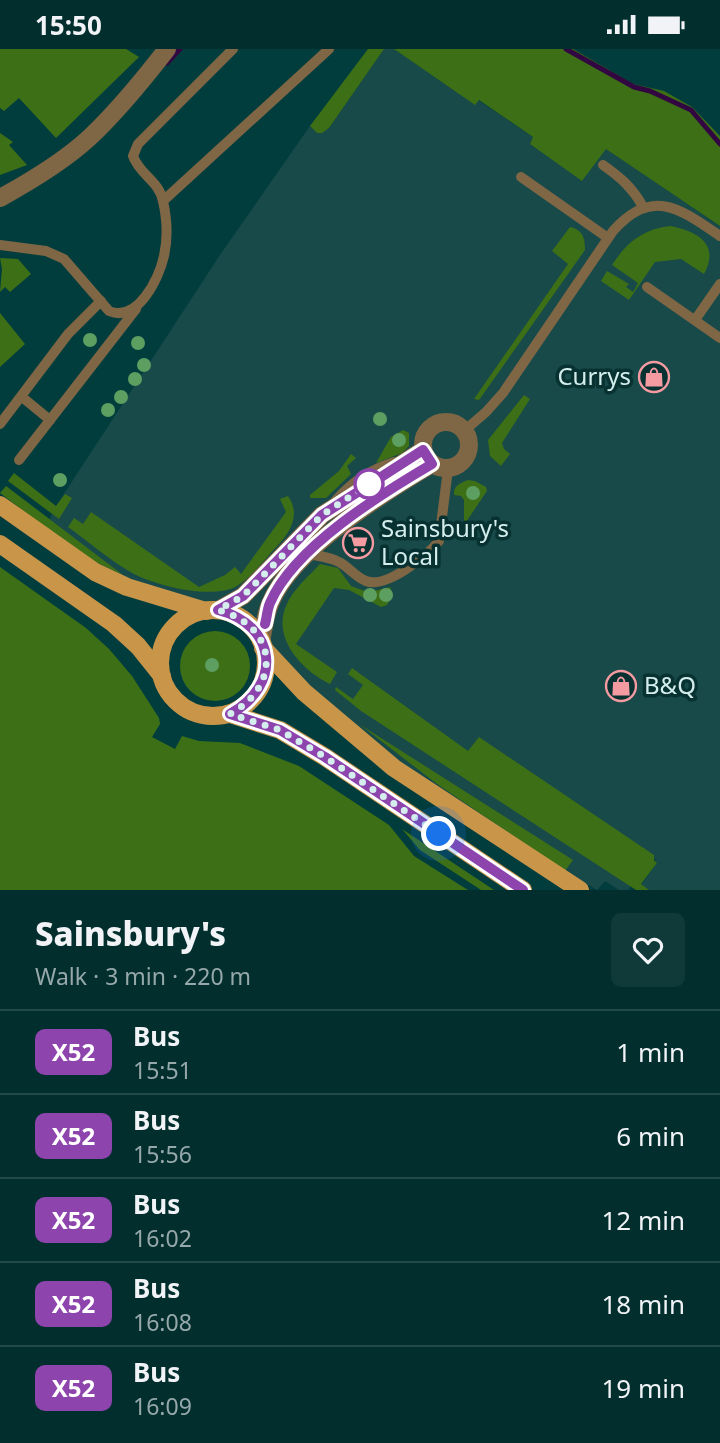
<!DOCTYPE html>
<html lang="en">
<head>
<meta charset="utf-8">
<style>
  body { margin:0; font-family:"Noto Sans",sans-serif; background:#103a3a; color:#f1f3f6; height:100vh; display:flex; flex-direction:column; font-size:26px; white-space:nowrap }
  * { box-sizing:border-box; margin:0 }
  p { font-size:23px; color:#96a8aa }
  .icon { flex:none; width:38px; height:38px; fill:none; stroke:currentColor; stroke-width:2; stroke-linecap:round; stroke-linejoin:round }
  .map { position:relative; height:841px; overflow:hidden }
  .panel { display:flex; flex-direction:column; background:#022e2e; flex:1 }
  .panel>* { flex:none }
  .badge { padding:0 14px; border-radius:10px; font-size:24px; line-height:46px }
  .you { position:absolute; width:35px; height:35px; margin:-18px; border:5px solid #fff; border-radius:50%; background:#1a73e8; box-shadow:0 0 0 10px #1a73e833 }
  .map>.badge { position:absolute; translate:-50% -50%; box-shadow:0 0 0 4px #fff }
  .round { display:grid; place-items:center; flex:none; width:74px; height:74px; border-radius:10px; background:#103a3a }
  .headline { display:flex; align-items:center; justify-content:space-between; height:119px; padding:0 35px }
  h1 { font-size:33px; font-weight:800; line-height:52px }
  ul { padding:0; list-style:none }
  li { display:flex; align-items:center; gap:21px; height:84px; padding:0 35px; border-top:2px solid #234a4a }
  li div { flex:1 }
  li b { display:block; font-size:26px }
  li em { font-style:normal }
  li .badge { min-width:77px; font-weight:700; text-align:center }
  .status { display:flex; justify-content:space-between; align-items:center; height:49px; padding:0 35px; background:#022e2e; direction:ltr }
  .status svg { height:19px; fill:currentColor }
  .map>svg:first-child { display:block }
</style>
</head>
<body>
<div class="status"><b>15:50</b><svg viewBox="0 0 49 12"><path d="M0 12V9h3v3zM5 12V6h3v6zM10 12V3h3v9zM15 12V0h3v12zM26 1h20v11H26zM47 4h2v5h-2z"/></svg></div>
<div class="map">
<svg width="720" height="841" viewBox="0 0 720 841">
  <rect width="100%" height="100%" fill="#023d3e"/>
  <polygon fill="#184a4a" points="384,0 394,0 474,55 478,51 533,88 530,95 583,131 605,99 720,177 720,841 649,841 641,836 657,814 653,807 628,841 619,841 605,832 597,841 394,719 263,599 251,577 236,566 199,563 127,538 41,487 56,457 220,206 310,77 317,84 329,79"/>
  <g fill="#3d6f16">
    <polygon points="0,0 126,0 139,8 56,89 19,49 4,62 0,59"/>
    <polygon points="368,0 384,0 329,79 322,84 317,84 310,77"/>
    <polygon points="394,0 573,0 633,35 664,42 692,58 720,87 720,177 606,100 582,132 530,95 533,88 479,51 475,56"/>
    <polygon points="0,84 13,93 9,96 27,116 0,126"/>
    <path d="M671 177C699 183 720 196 704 225L681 210 655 213 629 251 601 232 607 222 629 235 626 238 633 243 638 234 612 216C627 193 643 180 671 177Z"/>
    <path d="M570 178C583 181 585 189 585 201L479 351 474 350 568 215 552 202Z"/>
    <polygon points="0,209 18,210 31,225 10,243 5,238 0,243 2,220"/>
    <polygon points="0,264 25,295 0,318"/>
    <polygon points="524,346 530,350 502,394 504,400 510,405 501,417 490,407 488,391"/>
    <polygon points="403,381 409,384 409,397 402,404 376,414 391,388"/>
    <polygon points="351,405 356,409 347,417 351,425 326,449 310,449 310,446 339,422"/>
    <polygon points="14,424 56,457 65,445 72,449 59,470 8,432"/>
    <path d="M468 431 475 432 486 438 487 442 464 476V451L461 447 454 446C453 437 460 434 468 431Z"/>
    <polygon points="6,437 123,526 85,508 0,444"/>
    <path d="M288 447C300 464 292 481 279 495 266 508 253 527 237 537 213 551 157 537 134 525 110 512 89 493 68 478L74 469 83 475 91 463 199 538 225 526 235 518 241 525 286 463 280 450Z"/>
    <path d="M320 515 338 519 351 537 362 541 370 543 390 538 393 546 387 556 381 558 349 541 334 539 296 595 337 623 330 635C303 622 272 590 286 557 293 540 308 528 320 515Z"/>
    <polygon points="0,518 86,579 109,600 132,627 159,669 160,675 152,688 175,700 182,687 199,692 240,694 299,717 389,776 414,807 468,841 0,841"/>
    <circle cx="215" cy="617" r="35"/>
    <polygon points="352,619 468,702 479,688 654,806 654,811 657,814 641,835 649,841 636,841 361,662 335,641 336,638 353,650 363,636 348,625"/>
    <polygon points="359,675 573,811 565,822 437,735"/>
    <polygon points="402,780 494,841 481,841 420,801"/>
  </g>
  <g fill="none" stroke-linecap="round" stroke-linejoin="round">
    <g stroke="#320741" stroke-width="5">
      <polyline points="566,0 634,38 650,42 691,61 720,95"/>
      <polyline points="167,14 180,0"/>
    </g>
    <g stroke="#7f6644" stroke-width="10">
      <path d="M603 116C620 128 633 139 643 158"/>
      <polyline points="521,128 608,189"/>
      <path d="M163 152C159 132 139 125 133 107L138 95 233 0"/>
      <path d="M0 196 46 202 64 210 109 262C138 274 159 229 164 207 168 189 167 170 163 152L329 0"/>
      <polyline points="647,238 720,289"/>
      <polyline points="695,271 720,235"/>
      <polyline points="22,348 50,371"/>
      <polyline points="0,375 68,285 101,252"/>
      <path d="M464 382 486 363 503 344 613 182C652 138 679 159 720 187"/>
      <polyline points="19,411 136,260"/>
      <path d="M336 451C353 432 370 421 394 413"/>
      <path d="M308 505C318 507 330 508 339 513 349 518 355 528 366 532 386 540 427 507 439 492L448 420"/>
    </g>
    <g stroke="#7f6644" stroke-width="18">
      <path d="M0 149C31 132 63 113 89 89 118 62 143 31 167 0"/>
      <circle cx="446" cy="396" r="23"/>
      <polyline points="218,561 243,547 322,466 423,401"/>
      <path d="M261 592C264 580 265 566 270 555 291 501 383 444 432 415"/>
    </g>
    <g stroke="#c89549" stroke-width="18">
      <polyline points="0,456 95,523 127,538 206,562"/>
      <polyline points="0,495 114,575 138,597 162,627"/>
      <circle cx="213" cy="614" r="53"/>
      <polyline points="263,599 304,643 394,719 580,841"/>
      <polyline points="230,665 280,681 325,708 523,841"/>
    </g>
  </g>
  <g fill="#5d9e61">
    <circle cx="90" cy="291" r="7"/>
    <circle cx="138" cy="294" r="7"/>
    <circle cx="144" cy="316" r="7"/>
    <circle cx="135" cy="330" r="7"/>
    <circle cx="121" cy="348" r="7"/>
    <circle cx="108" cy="361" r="7"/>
    <circle cx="380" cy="370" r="7"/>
    <circle cx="399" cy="391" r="7"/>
    <circle cx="60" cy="431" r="7"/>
    <circle cx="473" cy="444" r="7"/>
    <circle cx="370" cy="546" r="7"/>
    <circle cx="386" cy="546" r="7"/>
    <circle cx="212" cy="616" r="7"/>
  </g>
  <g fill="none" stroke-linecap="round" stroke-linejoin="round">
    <g stroke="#fff" stroke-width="16">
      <path id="line" d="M265 575C267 568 267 561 270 554 294 498 381 445 432 415L423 401 322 466 243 547 218 561C277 576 283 636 230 665L280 681 325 708 523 841"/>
    </g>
    <use href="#line" stroke="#8e44ad" stroke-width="10"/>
    <path stroke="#d4eeed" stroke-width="7" stroke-dasharray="0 12.6" d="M369 435 322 466 243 547 218 561C277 576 283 636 230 665L280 681 325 708 439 785"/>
  </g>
  <defs>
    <g id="shop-ring" transform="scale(1.575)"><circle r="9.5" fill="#083232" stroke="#f49aa1" stroke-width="1.5"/><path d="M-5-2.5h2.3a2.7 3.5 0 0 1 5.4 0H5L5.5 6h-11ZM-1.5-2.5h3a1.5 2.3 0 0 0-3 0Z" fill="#f49aa1"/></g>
    <g id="supermarket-ring" transform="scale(1.575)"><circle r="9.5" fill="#083232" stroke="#f49aa1" stroke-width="1.5"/><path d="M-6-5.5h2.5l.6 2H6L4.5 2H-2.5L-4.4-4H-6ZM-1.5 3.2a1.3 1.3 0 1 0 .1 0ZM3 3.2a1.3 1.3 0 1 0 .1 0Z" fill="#f49aa1"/></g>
  </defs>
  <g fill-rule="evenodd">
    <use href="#shop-ring" x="654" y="328"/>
    <use href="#supermarket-ring" x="358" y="494"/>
    <use href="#shop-ring" x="621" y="637"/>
  </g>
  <circle fill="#fff" stroke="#8e44ad" stroke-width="3.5" cx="369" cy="435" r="14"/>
  <g text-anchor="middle" stroke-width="7" stroke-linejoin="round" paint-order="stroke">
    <g font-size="24" fill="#d4eeed" stroke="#083232" text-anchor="start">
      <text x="631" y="336" text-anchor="end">Currys</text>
      <text x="381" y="488">Sainsbury's<tspan x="381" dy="28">Local</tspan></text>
      <text x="644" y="645">B&amp;Q</text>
    </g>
  </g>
</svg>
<div class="you" style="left:439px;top:785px"></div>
</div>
<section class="panel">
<div class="headline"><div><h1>Sainsbury's</h1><p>Walk · 3 min · 220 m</p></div><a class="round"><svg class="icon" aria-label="heart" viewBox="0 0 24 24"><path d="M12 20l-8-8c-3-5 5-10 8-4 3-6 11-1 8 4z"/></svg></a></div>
<ul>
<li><span class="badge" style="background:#8e44ad;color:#fff">X52</span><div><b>Bus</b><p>15:51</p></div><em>1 min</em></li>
<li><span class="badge" style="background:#8e44ad;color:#fff">X52</span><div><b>Bus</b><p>15:56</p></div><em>6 min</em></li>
<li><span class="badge" style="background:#8e44ad;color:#fff">X52</span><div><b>Bus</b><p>16:02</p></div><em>12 min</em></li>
<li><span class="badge" style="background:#8e44ad;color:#fff">X52</span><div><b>Bus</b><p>16:08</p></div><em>18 min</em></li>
<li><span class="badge" style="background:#8e44ad;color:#fff">X52</span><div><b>Bus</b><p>16:09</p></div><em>19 min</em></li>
</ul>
</section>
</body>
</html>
